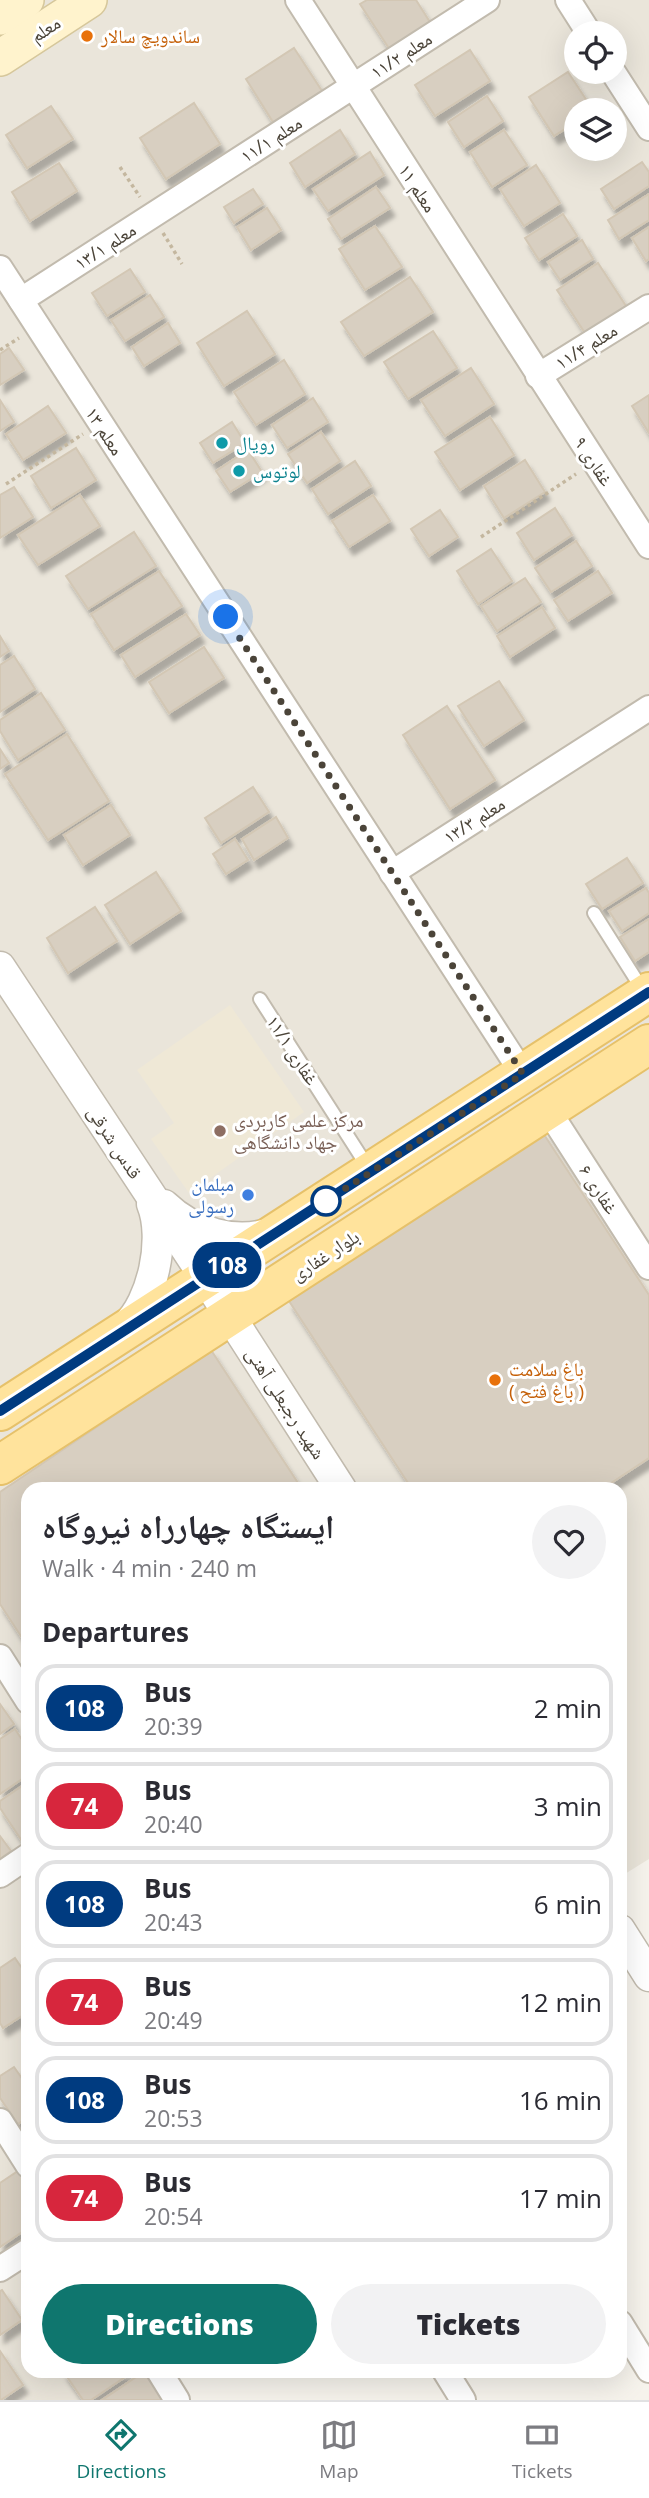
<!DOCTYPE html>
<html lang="en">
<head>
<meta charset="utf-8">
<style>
  body { margin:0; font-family:"Open Sans","Noto Naskh Arabic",sans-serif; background:#f2f2f3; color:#2b2b33; height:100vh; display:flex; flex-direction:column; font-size:26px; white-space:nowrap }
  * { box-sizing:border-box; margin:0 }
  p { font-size:23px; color:#7c7c81 }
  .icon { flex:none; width:38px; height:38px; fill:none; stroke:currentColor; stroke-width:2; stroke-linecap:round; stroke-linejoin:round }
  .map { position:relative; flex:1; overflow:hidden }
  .drawer { position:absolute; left:21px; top:1482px; width:606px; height:896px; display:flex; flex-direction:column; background:#fff; border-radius:21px; box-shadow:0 7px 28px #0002 }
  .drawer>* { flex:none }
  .badge { padding:0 14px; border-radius:23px; font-size:24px; line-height:46px }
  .tools { position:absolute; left:564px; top:21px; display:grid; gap:14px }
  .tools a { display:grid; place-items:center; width:63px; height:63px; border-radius:50%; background:#fff; box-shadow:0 7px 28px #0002; font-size:35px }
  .you { position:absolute; width:35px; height:35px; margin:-18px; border:5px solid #fff; border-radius:50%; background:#1a73e8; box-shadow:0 0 0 10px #1a73e833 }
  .map>.badge { position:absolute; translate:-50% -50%; box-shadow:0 0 0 4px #fff }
  h2 { padding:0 21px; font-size:26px; line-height:63px }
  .round { display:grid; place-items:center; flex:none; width:74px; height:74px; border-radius:37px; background:#f2f2f3 }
  .head { display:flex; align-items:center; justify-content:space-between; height:119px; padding:0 21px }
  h1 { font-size:33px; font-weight:800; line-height:52px }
  .primary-button { display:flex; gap:14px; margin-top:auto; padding:14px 21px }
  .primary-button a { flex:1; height:80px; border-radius:42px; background:#0f766e; color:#fff; font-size:28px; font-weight:800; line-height:80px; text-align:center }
  .primary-button a+a { background:#f2f2f3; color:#2b2b33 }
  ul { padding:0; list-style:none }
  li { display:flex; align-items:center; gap:21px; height:88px; margin:0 14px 10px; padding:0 7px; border:4px solid #e1e1e2; border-radius:21px }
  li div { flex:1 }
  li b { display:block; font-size:26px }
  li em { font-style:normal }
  li .badge { min-width:77px; font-weight:700; text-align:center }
  .menu { display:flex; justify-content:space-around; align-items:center; height:98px; border-top:2px solid #e1e1e2; background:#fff; font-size:19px; color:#7c7c81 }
  .menu a { display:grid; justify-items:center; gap:4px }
  .menu .active { color:#0f766e }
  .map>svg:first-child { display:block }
</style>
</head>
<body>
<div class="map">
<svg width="649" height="2400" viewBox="0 0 649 2400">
  <defs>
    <filter id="shadow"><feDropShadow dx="4.5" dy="8" stdDeviation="2" flood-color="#0004"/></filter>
  </defs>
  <rect width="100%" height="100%" fill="#f6f3ec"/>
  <path fill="#eae5da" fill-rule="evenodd" d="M0 0H649V1859L620 1877V1489H28V2371H154L174 2400H0ZM576 33H614V72H576ZM576 110H614V149H576Z"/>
  <polygon fill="#efe8d6" points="230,1005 304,1112 189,1193 151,1139 174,1123 137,1070"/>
  <g fill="#d8cfc1" stroke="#d3c7b4" stroke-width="2" filter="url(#shadow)">
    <polygon points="367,0 416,0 433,27 392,53 360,4"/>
    <polygon points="294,48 322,91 273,122 246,79"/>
    <polygon points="470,50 490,81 435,116 415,85"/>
    <polygon points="568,72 593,110 576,110 576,122 554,136 529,97"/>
    <polygon points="487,96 503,121 464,147 448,122"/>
    <polygon points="194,103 220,144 166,179 140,138"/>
    <polygon points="51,106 73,139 27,168 6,135"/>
    <polygon points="340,130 355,154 305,187 290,163"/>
    <polygon points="504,130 527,165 492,187 470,152"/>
    <polygon points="370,152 384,175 328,211 313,189"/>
    <polygon points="642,162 649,172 649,186 614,209 601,189"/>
    <polygon points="59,163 77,191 30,221 12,192"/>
    <polygon points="536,165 560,203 524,226 500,189"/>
    <polygon points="376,187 390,208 341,239 328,219"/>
    <polygon points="253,189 263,204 234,223 224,207"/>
    <polygon points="649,194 649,220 619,239 608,220"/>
    <polygon points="267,208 281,230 251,250 237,227"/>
    <polygon points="563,214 577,236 539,260 525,238"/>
    <polygon points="375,226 402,267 365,290 339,249"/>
    <polygon points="649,227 649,259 646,261 632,238"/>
    <polygon points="582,240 593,259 560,280 548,262"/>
    <polygon points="598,263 626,306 585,333 557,290"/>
    <polygon points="130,269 145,292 107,316 92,293"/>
    <polygon points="410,277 433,312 364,356 341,322"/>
    <polygon points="150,295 164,317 125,341 111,320"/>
    <polygon points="247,311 275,354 224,386 197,343"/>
    <polygon points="168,323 180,343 144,366 132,347"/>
    <polygon points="433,331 457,368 408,399 384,362"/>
    <polygon points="9,348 24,370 0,385 0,354"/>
    <polygon points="284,360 305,394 256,425 234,392"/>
    <polygon points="471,368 494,404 445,436 421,400"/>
    <polygon points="649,395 649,433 632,406"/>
    <polygon points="313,398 328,422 287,448 272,425"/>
    <polygon points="0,400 14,422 0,431"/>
    <polygon points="48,406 66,433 23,460 6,434"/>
    <polygon points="490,417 514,455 460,490 435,452"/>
    <polygon points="232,422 245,443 213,463 200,443"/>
    <polygon points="321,432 340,461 307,483 288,454"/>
    <polygon points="76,448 96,480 51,508 31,476"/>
    <polygon points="248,450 262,472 230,492 216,471"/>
    <polygon points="525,460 545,492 504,518 484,486"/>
    <polygon points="355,461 371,486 328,514 312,489"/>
    <polygon points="14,487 33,517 0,538 0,495"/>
    <polygon points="80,495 100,526 38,565 18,535"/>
    <polygon points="373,495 390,521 349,547 332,521"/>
    <polygon points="555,508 572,535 534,560 517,533"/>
    <polygon points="440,510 458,537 429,556 411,529"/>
    <polygon points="134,532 156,566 88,609 66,576"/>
    <polygon points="576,541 592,566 551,592 535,568"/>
    <polygon points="491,549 512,581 478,604 457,571"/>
    <polygon points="159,571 182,606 114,650 91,614"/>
    <polygon points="598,571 612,593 568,621 554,600"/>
    <polygon points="525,578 541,602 497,631 481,606"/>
    <polygon points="542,607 555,628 510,657 497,636"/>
    <polygon points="186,614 200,635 135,677 121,655"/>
    <polygon points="0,636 9,651 0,657"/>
    <polygon points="204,647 224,678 169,713 149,682"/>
    <polygon points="14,656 35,689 0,712 0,665"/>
    <polygon points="499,681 524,720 484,746 458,706"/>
    <polygon points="41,693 65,730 18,760 0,731 0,720"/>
    <polygon points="447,706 495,780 450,809 403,735"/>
    <polygon points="67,734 109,801 48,840 5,774"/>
    <polygon points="0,749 9,763 0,769"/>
    <polygon points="253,787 269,812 221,843 205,818"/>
    <polygon points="111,805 130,835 83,865 64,835"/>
    <polygon points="276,817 288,838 254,860 242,839"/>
    <polygon points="235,839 248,860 226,874 213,854"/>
    <polygon points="627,858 643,883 602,909 586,884"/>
    <polygon points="156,872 181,911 130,944 105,905"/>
    <polygon points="646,888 649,893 649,913 622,931 609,911"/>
    <polygon points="95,907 117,941 68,973 47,938"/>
    <polygon points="649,919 649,952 635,961 620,937"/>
    <polygon points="543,1133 649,1295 649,1458 602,1489 412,1489 289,1301"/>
    <polygon points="211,1350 302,1489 28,1489 28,1647 0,1604 0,1492"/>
    <polygon points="0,1704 14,1724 0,1734"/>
    <polygon points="15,1729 28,1749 28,1775 0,1794 0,1739"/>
    <polygon points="28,1782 28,1836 22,1841 0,1808 0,1801"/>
    <polygon points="0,1836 11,1851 0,1859"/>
    <polygon points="15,1958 28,1977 28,2012 3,2028 0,2023 0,1968"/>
    <polygon points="14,2067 28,2087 28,2117 18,2124 0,2098 0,2076"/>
    <polygon points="18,2171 28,2186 28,2228 0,2247 0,2183"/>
    <polygon points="2,2290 22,2320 0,2335 0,2291"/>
    <polygon points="0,2351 23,2385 1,2400 0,2400"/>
    <polygon points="63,2371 134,2371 91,2400 83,2400"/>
    <polygon points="145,2371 148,2371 167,2400 102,2400"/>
  </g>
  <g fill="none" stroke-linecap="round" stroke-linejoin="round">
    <g stroke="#c2bbae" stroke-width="16">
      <g id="service">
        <polyline points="594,913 644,992"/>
        <polyline points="260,999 369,1169"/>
      </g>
    </g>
    <g stroke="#c2bbae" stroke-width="28">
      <g id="minor">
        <polyline points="298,0 649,546"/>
        <polyline points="568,0 589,33"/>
        <polyline points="613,72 649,128"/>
        <polyline points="0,268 523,1074"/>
        <polyline points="21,300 487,0"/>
        <polyline points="538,376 649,307"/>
        <polyline points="392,873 649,708"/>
        <polyline points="548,1110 649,1267"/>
        <polyline points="0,1657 28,1701"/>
        <polyline points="0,1875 28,1856"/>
        <polyline points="0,2121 28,2165"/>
        <polyline points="0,2269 28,2251"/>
        <polyline points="620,2323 649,2370"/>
        <polyline points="159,2371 177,2400"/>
        <polyline points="445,2371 463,2400"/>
      </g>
    </g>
    <g stroke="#c2bbae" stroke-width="33">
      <g id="tertiary">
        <polyline points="0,967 206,1279 341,1489"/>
        <path d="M164 1205C192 1232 236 1246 273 1232"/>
        <path d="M125 1327C153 1302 166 1238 152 1204"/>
        <polyline points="620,1930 649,1976"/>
      </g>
    </g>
    <g stroke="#d6c79b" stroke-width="38">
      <g id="secondary">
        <polyline points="0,17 26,0"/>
        <polyline points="0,58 89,0"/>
      </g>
    </g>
    <g stroke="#e6c16a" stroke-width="42">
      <g id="primary">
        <polyline points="0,1411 649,992"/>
        <polyline points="0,1465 649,1044"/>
      </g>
    </g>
    <g stroke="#c4b79f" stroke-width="3.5" stroke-dasharray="3.5 3.5" stroke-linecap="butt">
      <polyline points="120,167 140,197"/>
      <polyline points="163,233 182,264"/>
      <polyline points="0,350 19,338"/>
      <polyline points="6,484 83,434"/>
      <polyline points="481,537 576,474"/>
    </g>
    <use href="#service" stroke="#fff" stroke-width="12"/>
    <use href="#minor" stroke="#fff" stroke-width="24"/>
    <use href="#tertiary" stroke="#fff" stroke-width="30"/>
    <use href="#secondary" stroke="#fff3cd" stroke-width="35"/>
    <use href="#primary" stroke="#ffe39c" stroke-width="38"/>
  </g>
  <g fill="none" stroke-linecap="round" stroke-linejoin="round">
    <g stroke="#fff" stroke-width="16">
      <polyline id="line" points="0,1411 649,992"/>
    </g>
    <use href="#line" stroke="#003b80" stroke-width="10"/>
    <polyline stroke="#4b4439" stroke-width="7" stroke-dasharray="0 12.6" points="226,617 523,1074 326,1201"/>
  </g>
  <g fill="#e8710a" stroke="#fff" stroke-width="2.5">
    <circle cx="87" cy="36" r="7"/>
    <circle cx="495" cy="1380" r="7"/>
  </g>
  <g fill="#0f9aa8" stroke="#fff" stroke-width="2.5">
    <circle cx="222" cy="443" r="7"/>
    <circle cx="239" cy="471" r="7"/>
  </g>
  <circle fill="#8d6e63" stroke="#fff" stroke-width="2.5" cx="220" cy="1131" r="7"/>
  <circle fill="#3f7fe0" stroke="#fff" stroke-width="2.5" cx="248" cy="1195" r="7"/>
  <circle fill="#fff" stroke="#003b80" stroke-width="3.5" cx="326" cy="1201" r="14"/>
  <g text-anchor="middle" stroke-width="6" stroke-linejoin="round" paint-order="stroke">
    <g font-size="19" fill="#4b4439" stroke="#fff">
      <text transform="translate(45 29) rotate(-33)" y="7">معلم</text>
      <text transform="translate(401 55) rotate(-33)" y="7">معلم ۱۱/۲</text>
      <text transform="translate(271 139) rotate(-33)" y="7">معلم ۱۱/۱</text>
      <text transform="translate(418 188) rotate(57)" y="7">معلم ۱۱</text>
      <text transform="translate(105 246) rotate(-33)" y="7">معلم ۱۳/۱</text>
      <text transform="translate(586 346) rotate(-32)" y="7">معلم ۱۱/۴</text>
      <text transform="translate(105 431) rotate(57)" y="7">معلم ۱۳</text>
      <text transform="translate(594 461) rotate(57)" y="7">غفاری ۹</text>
      <text transform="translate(474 820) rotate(-33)" y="7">معلم ۱۳/۳</text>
      <text transform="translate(293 1050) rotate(57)" y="7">غفاری ۱۱/۱</text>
      <text transform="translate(115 1142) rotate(57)" y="7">قدس شرقی</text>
      <text transform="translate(599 1189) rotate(57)" y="7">غفاری ۶</text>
      <text transform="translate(325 1255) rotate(-33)" y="7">بلوار غفاری</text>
      <text transform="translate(286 1403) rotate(57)" y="7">شهید رجبعلی آهنی</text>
    </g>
    <g font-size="19" fill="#c56008" stroke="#fff" text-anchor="start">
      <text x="101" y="43">ساندویچ سالار</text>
      <text x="509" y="1376">باغ سلامت<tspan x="509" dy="22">( باغ فتح )</tspan></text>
    </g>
    <g font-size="19" fill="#0d838f" stroke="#fff" text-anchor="start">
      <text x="236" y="450">رویال</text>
      <text x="253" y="478">لوتوس</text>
    </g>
    <g font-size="19" fill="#785e54" stroke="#fff" text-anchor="start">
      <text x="234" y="1127">مرکز علمی کاربردی<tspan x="234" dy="22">جهاد دانشگاهی</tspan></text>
    </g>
    <g font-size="19" fill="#366cbe" stroke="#fff" text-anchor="end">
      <text x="234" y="1191">مبلمان<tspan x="234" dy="22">رسولی</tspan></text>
    </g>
  </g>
</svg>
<div class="tools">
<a><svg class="icon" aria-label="locate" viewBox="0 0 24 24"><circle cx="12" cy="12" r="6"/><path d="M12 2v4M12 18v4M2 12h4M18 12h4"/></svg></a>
<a><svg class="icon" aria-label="layers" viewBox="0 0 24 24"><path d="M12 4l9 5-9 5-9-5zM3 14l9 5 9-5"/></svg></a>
</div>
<div class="you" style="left:226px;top:617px"></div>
<b class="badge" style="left:227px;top:1265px;background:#003b80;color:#fff">108</b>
<section class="drawer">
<div class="head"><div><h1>ایستگاه چهارراه نیروگاه</h1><p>Walk · 4 min · 240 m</p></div><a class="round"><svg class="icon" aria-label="heart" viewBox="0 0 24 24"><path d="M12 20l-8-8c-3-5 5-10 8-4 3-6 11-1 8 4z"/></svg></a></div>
<h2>Departures</h2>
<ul>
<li><span class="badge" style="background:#003b80;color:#fff">108</span><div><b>Bus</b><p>20:39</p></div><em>2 min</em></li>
<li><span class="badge" style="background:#d7263d;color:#fff">74</span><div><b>Bus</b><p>20:40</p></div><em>3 min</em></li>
<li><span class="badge" style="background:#003b80;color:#fff">108</span><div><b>Bus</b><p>20:43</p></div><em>6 min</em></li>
<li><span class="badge" style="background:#d7263d;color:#fff">74</span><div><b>Bus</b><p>20:49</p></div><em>12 min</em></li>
<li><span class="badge" style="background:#003b80;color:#fff">108</span><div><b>Bus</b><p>20:53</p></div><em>16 min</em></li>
<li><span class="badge" style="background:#d7263d;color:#fff">74</span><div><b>Bus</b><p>20:54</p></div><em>17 min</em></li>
</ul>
<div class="primary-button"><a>Directions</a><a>Tickets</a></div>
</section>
</div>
<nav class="menu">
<a class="active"><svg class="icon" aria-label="directions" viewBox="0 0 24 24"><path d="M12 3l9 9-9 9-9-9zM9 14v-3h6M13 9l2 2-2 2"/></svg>Directions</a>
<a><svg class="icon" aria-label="map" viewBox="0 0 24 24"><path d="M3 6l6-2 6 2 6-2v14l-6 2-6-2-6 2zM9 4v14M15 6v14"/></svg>Map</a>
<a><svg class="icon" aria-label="tickets" viewBox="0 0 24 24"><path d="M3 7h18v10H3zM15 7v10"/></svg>Tickets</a>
</nav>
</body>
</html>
